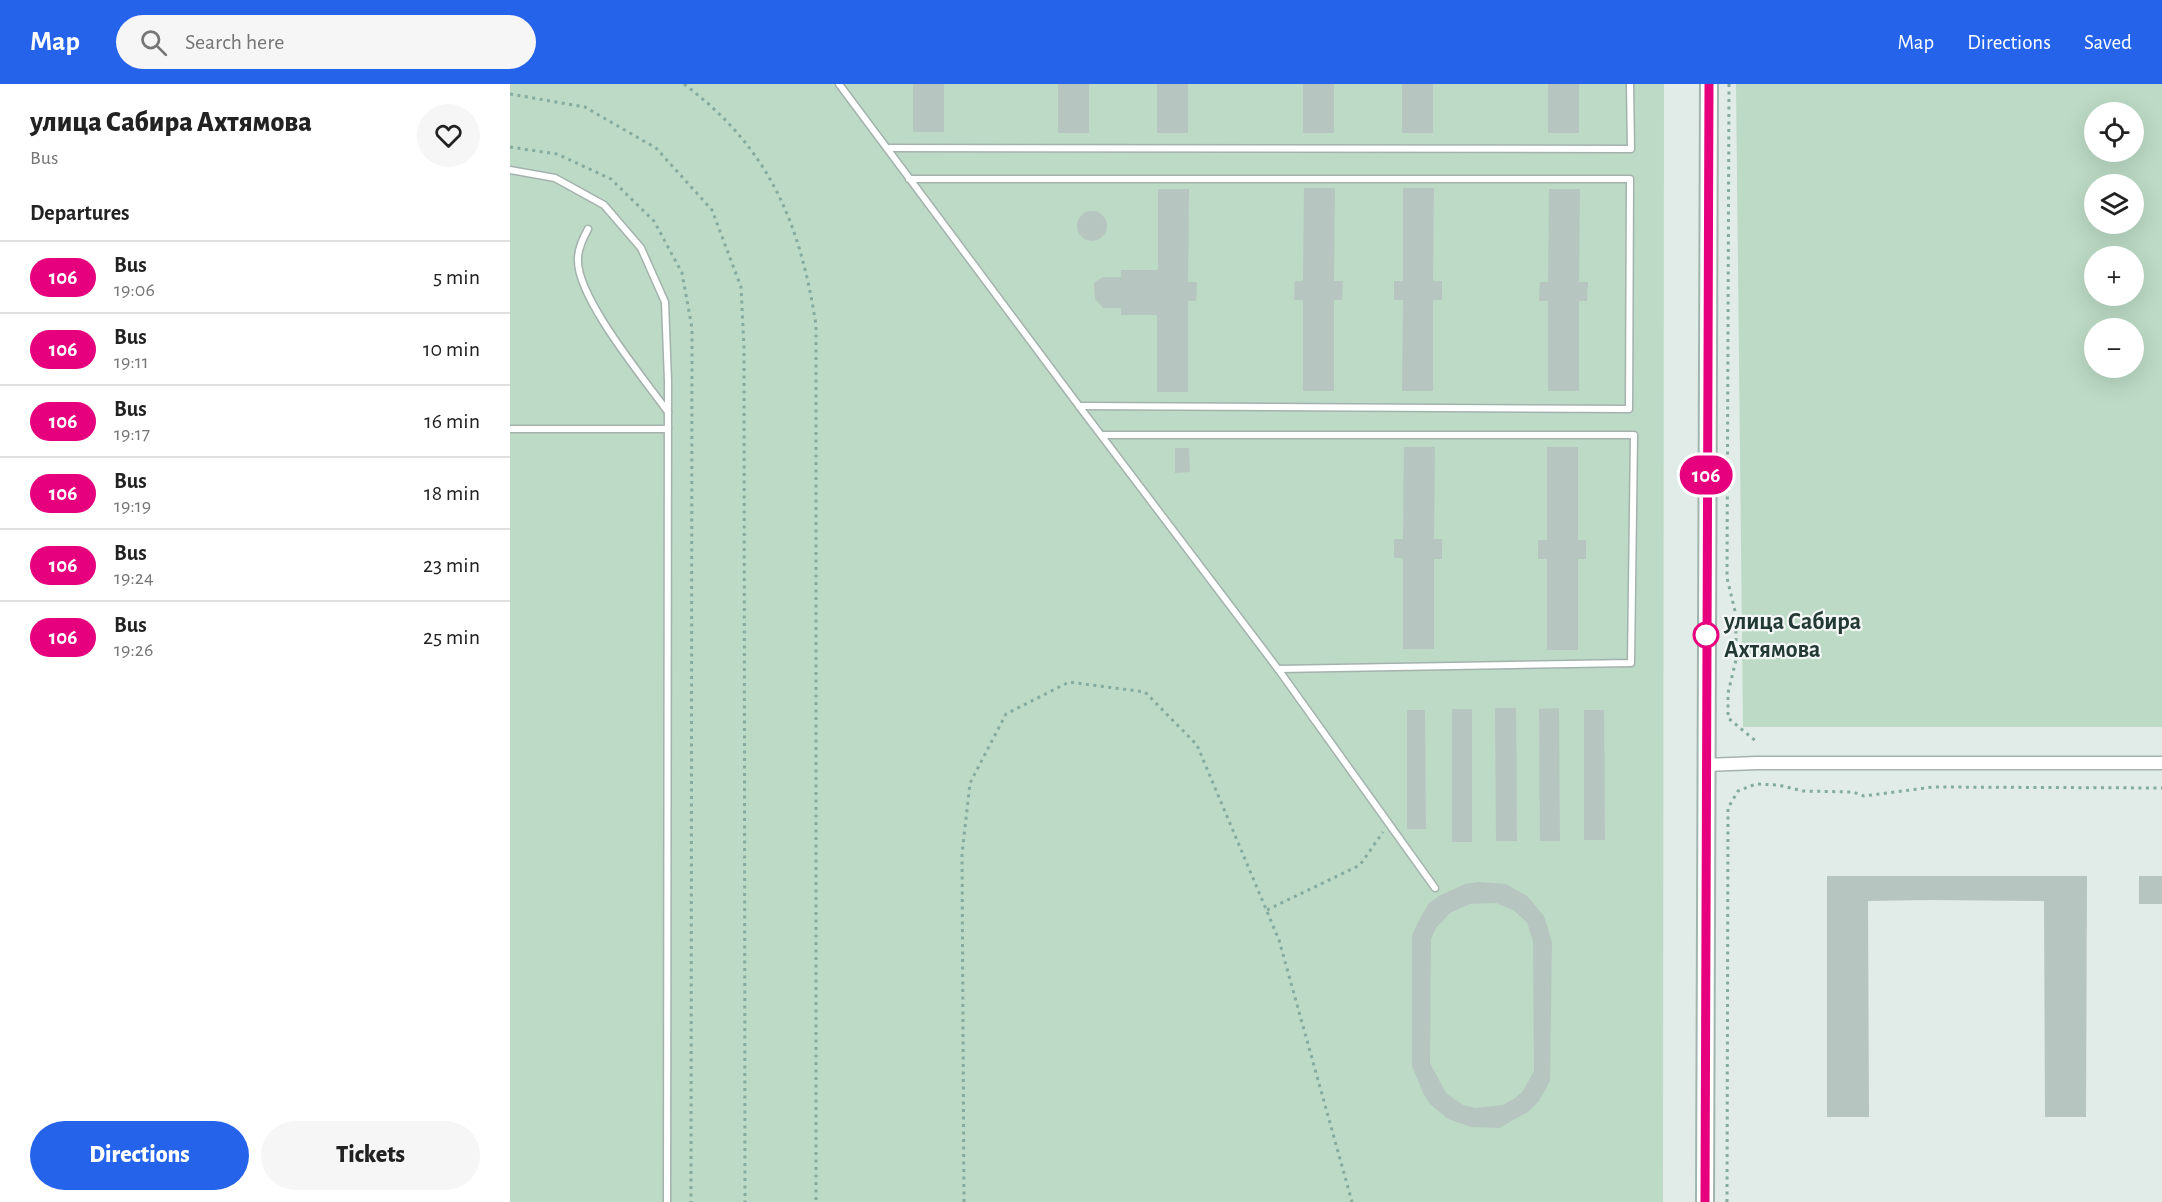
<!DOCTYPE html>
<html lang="en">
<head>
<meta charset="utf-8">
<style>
  body { margin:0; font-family:"Alegreya Sans",sans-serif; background:#f6f6f6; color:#222; height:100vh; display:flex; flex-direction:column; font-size:22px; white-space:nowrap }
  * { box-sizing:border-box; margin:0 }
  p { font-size:20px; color:#767676 }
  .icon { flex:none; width:33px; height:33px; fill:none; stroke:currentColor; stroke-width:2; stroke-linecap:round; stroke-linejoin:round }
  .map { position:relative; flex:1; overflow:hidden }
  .details { display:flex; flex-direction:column; background:#fff; width:510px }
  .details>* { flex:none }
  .badge { padding:0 12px; border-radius:20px; font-size:21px; line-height:39px }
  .buttons { position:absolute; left:1574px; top:18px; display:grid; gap:12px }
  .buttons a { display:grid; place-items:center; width:60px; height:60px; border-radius:50%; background:#fff; box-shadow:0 6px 24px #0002; font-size:30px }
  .map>.badge { position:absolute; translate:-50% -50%; box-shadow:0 0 0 3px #fff }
  h2 { padding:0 30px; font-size:22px; line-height:54px }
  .round { display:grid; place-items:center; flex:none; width:63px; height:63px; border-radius:32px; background:#f6f6f6 }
  .headline { display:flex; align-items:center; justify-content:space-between; height:102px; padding:0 30px }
  h1 { font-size:28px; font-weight:800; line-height:45px }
  .action { display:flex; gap:12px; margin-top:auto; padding:12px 30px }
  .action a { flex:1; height:69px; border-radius:36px; background:#2563eb; color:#fff; font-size:24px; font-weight:800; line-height:69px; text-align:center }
  .action a+a { background:#f6f6f6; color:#222 }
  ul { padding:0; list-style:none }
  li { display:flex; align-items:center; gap:18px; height:72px; padding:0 30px; border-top:2px solid #e0e0e0 }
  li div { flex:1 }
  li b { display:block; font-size:22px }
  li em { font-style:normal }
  li .badge { min-width:66px; font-weight:700; text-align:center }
  header { display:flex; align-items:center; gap:36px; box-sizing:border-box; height:84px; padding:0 30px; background:#2563eb; color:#fff }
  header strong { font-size:28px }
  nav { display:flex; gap:33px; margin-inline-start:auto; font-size:21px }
  .search { width:420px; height:54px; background:#f6f6f6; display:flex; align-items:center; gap:15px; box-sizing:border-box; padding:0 21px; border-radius:33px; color:#767676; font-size:22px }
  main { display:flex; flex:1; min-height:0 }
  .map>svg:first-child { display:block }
</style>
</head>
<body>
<header>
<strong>Map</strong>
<div class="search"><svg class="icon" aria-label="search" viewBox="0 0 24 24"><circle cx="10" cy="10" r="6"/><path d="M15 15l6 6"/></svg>Search here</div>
<nav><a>Map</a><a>Directions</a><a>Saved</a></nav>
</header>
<main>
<section class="details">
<div class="headline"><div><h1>улица Сабира Ахтямова</h1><p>Bus</p></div><a class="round"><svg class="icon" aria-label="heart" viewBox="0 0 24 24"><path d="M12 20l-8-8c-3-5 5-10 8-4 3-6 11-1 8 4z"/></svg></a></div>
<h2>Departures</h2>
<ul>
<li><span class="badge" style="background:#e6007e;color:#fff">106</span><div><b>Bus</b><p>19:06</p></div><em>5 min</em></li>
<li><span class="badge" style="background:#e6007e;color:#fff">106</span><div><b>Bus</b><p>19:11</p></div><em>10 min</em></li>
<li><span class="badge" style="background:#e6007e;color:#fff">106</span><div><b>Bus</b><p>19:17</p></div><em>16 min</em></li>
<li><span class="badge" style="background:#e6007e;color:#fff">106</span><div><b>Bus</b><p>19:19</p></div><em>18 min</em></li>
<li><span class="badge" style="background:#e6007e;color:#fff">106</span><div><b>Bus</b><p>19:24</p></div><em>23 min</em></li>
<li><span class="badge" style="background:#e6007e;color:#fff">106</span><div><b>Bus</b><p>19:26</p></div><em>25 min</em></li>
</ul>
<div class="action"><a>Directions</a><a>Tickets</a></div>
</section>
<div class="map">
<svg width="1652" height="1118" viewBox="0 0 1652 1118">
  <rect width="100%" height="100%" fill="#e1ebe7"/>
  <g fill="#bcdac5" fill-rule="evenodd">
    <polygon points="0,0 1154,0 1153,1118 0,1118"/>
    <path d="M1226 0H1652V643H1233ZM1584 28H1623V68H1584ZM1584 100H1623V140H1584ZM1584 172H1623V212H1584ZM1584 244H1623V284H1584Z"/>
  </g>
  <g fill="#b7c5c0" fill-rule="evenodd">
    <rect x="403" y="0" width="31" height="48"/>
    <rect x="548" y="0" width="31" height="49"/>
    <rect x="647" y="0" width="31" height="49"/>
    <rect x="793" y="0" width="31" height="49"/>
    <rect x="892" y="0" width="31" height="49"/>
    <rect x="1038" y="0" width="31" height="49"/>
    <polygon points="794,104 825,104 824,197 833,197 832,216 824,216 824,307 793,307 793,216 784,216 785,197 793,197"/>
    <polygon points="893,104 924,104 923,197 932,197 932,216 923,216 923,307 892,307 893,216 884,216 884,197 893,197"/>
    <polygon points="648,105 679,105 678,198 687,198 686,217 678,217 678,308 647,308 647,231 611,231 611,224 593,224 585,215 584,199 593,193 611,193 611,186 648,186"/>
    <polygon points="1039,105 1070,105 1069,198 1078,198 1077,217 1069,217 1069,307 1038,307 1038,217 1029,217 1030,198 1038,198"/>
    <circle cx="582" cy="142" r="15"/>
    <polygon points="894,363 925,363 924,455 932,455 932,475 924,475 924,565 893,565 893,474 884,474 884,455 893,455"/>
    <polygon points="1037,363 1068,363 1068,456 1076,456 1076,475 1068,475 1068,566 1037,566 1037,475 1028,475 1028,456 1037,456"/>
    <polygon points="665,364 679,364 680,388 665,389"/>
    <polygon points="985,624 1006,624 1007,757 986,757"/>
    <polygon points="1049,624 1050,757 1030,757 1029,625"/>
    <rect x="942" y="625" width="20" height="133"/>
    <polygon points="897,626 915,626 916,745 897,745"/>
    <polygon points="1074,626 1094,626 1095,756 1074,756"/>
    <polygon points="1317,792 1577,792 1576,1033 1535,1033 1534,817 1419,816 1358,817 1359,1033 1317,1033"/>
    <rect x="1629" y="792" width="23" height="28"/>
    <path d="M969 798 996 800 1017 812 1034 832 1042 858 1040 997 1029 1017 1018 1028 989 1044 961 1043 938 1035 920 1020 913 1009 902 982V852L907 840 919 819 929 812 955 800ZM986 819 1003 826 1017 838 1023 858 1024 987 1013 1007 1005 1014 993 1021 965 1024 953 1021 936 1009 920 979 921 855 926 844 940 829 960 820Z"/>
  </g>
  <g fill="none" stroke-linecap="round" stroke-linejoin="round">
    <g stroke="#a4b2ae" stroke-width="9">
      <g id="lane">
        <polyline points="329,0 569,322 768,585 925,804"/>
        <polyline points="377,64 1121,65 1120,0"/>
        <polyline points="0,86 45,94 94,121 131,164 155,218 158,297 157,1118"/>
        <polyline points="399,95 1120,95 1119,325 569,322"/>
        <path d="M78 145C73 154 68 164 68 175 66 213 135 296 158 328"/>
        <polyline points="0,345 158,345"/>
        <polyline points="592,351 1124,351 1121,579 768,585"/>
      </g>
    </g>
    <g stroke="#a4b2ae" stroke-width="15">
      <polyline id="street" points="1195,681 1247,679 1652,679"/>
    </g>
    <g stroke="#a1b5ae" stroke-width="20">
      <polyline id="secondary" points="1195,1118 1199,0"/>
    </g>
    <g stroke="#85aba0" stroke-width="3" stroke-dasharray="3 4.5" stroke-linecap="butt">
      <path d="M174 0C259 64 290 138 306 241V1118"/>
      <polyline points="1219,0 1217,494 1225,527 1226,551 1226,576 1218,609 1218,634 1247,658"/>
      <polyline points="0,10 75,23 146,64 202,126 231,203 234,264 235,1118"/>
      <polyline points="0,63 47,70 101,95 144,137 172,189 182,244 181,1118"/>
      <polyline points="757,826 850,781 873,748"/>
      <polyline points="454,1118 452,770 460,699 496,630 559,598 635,608 687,661 769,856 842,1118"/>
      <polyline points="1217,1118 1218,724 1228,707 1246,700 1268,701 1293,707 1343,708 1354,712 1423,703 1652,704"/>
    </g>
    <use href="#lane" stroke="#fff" stroke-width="6"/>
    <use href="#street" stroke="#fff" stroke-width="12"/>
    <use href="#secondary" stroke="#fff" stroke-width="16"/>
  </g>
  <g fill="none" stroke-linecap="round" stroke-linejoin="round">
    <g stroke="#fff" stroke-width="14">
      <polyline id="line" points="1195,1118 1199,0"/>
    </g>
    <use href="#line" stroke="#e6007e" stroke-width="9"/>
  </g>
  <circle fill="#fff" stroke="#e6007e" stroke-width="3" cx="1196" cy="551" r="12"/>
  <g text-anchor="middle" stroke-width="4.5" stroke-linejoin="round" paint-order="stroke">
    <g font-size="24" font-weight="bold" fill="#233a34" stroke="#f2f7f5" text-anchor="start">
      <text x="1214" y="545">улица Сабира<tspan x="1214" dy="28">Ахтямова</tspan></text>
    </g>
  </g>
</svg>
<div class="buttons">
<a><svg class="icon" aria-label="locate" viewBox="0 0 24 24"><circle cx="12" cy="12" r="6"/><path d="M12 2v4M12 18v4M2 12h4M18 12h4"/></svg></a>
<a><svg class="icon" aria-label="layers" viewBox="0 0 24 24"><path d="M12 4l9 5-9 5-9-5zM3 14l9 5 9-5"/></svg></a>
<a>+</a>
<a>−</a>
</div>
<b class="badge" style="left:1196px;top:391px;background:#e6007e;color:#fff">106</b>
</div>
</main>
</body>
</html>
